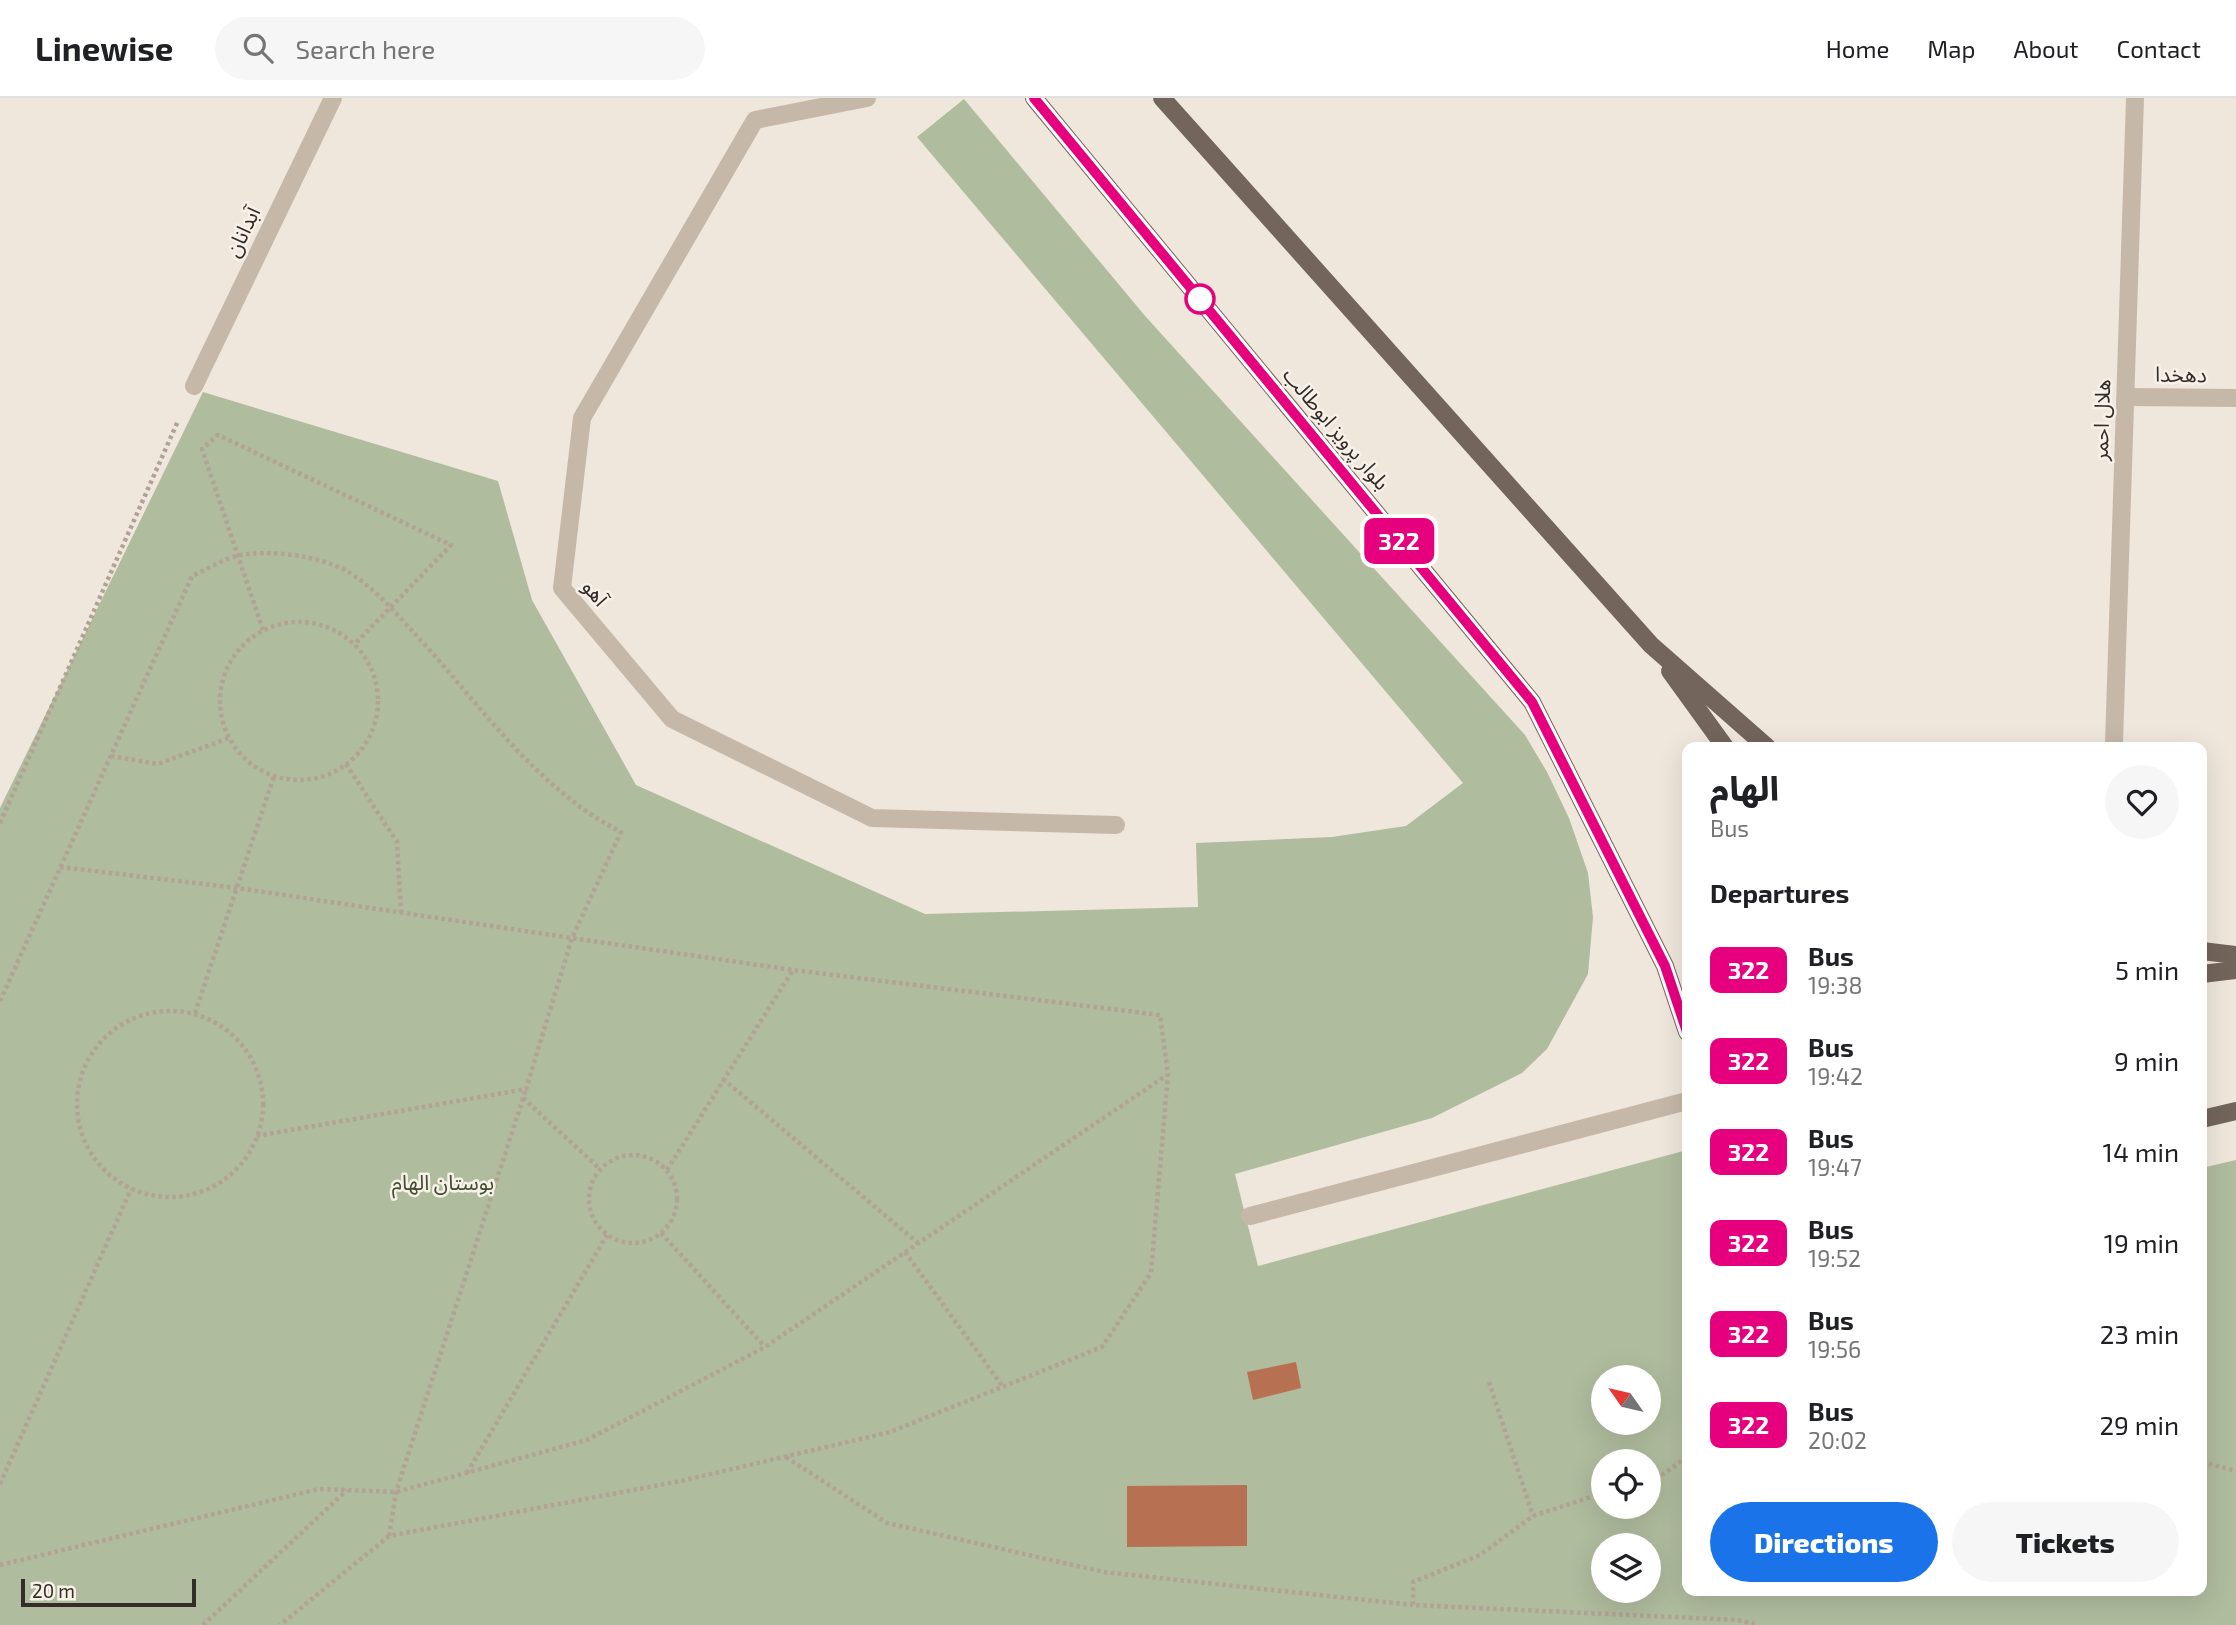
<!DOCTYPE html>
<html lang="en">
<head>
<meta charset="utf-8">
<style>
  body { margin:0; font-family:"Exo 2","Noto Sans Arabic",sans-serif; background:#f6f6f6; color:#202124; height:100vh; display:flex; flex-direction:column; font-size:26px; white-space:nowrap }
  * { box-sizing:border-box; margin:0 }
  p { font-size:23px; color:#757577 }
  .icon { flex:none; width:38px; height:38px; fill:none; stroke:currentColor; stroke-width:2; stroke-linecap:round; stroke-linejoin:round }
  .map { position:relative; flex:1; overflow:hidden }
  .sheet { position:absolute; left:1682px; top:644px; width:525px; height:854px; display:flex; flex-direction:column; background:#fff; border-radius:14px; box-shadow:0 7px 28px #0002 }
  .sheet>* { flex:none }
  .badge { padding:0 14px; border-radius:10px; font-size:24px; line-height:46px }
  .needle { width:46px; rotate:304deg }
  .controls { position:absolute; left:1591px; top:1267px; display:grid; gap:14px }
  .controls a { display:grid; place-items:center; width:70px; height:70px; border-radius:50%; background:#fff; box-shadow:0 7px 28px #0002; font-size:35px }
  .scale { position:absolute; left:21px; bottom:18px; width:175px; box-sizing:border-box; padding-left:7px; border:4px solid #332c28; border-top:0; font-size:19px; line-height:24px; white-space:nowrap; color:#332c28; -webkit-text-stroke:5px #f7f1e8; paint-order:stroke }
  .map>.badge { position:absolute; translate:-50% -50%; box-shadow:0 0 0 4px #fff }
  h2 { padding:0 28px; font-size:26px; line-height:63px }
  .round { display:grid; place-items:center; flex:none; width:74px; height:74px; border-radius:37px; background:#f6f6f6 }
  .summary { display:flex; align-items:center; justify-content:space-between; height:119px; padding:0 28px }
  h1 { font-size:33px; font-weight:800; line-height:52px }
  .button { display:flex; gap:14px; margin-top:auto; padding:14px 28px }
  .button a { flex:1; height:80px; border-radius:42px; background:#1a73e8; color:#fff; font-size:28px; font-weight:800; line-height:80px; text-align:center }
  .button a+a { background:#f6f6f6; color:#202124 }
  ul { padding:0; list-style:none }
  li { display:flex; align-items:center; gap:21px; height:91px; padding:0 28px }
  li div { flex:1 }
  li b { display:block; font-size:26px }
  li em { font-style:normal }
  li .badge { min-width:77px; font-weight:700; text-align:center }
  header { display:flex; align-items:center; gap:42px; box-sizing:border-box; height:98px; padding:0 35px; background:#fff; border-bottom:2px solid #e0e0e0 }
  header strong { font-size:33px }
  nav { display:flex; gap:38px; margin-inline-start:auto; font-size:24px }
  .search { width:490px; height:63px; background:#f6f6f6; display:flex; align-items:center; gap:18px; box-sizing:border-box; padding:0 24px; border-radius:38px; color:#757577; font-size:26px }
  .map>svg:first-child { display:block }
</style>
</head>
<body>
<header>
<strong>Linewise</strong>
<div class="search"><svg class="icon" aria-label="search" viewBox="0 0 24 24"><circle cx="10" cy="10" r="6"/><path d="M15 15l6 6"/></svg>Search here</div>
<nav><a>Home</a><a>Map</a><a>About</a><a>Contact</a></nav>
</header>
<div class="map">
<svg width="2236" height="1527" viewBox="0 0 2236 1527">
  <rect width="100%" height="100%" fill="#efe7dc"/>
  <path fill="#b0bc9e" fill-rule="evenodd" d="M964 1 1146 219 1525 637 1547 674 1569 720 1588 775 1593 819 1588 876 1547 951 1522 975 1432 1020 1235 1076 1258 1168 1687 1052V1493H2202V1070L2236 1062V1527H0V710L203 294 498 383 532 502 636 687 925 816 1198 809 1196 745 1332 739 1406 728 1463 685 917 39ZM1603 1279H1648V1325H1603ZM1603 1363H1648V1409H1603ZM1603 1447H1648V1493H1603Z"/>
  <g fill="#b77051">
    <polygon points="1296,1264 1301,1290 1253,1302 1247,1274"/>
    <polygon points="1247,1387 1247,1448 1127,1449 1127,1388"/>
  </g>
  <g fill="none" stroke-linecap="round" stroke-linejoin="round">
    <g stroke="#b1a294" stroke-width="4.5" stroke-dasharray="3.5 3.5" stroke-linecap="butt">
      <circle cx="299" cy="603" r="79"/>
      <polyline points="263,532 202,351 218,337 451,447 354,547"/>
      <polyline points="111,658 158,666 229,640"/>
      <polyline points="346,666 397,744 401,815"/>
      <polyline points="0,725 178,323"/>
      <polyline points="60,769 237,790 572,840 526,991 257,1038"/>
      <path d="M0 903 192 478C206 472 222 462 236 458 265 452 303 456 331 466 364 477 393 512 416 537 480 606 535 690 621 734L572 840 793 872 1160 917 1168 976 1151 1175 1102 1249 890 1334 681 1383 389 1438 280 1527"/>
      <circle cx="170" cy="1006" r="93"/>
      <polyline points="195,915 274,678"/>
      <polyline points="723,981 918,1145"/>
      <polyline points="523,1000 600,1071"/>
      <circle cx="633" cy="1101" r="44"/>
      <polyline points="667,1072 793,872"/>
      <polyline points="661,1135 765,1249"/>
      <polyline points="905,1154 1003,1289"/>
      <polyline points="1489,1284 1533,1418"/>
      <polyline points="786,1359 887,1425 1104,1474 1413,1507"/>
      <polyline points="2202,1364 2236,1373"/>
      <polyline points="467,1375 607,1137"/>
      <polyline points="1648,1381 1662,1377 1687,1359"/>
      <polyline points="0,1386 131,1091"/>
      <polyline points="1603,1395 1533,1418 1480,1457 1413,1484 1413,1507 1738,1522 1757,1527"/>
      <polyline points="389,1438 396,1394 526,991"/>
      <polyline points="0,1467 319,1391 396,1394 587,1342 765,1249 1167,977"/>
      <polyline points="203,1527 347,1392"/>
    </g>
    <g stroke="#c5b8a9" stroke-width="18">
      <polyline points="867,0 755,22 582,320 562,490 672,621 872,720 1116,727"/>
      <polyline points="194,288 333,0"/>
      <polyline points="2126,299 2236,300"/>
      <polyline points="2114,645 2135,0"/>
      <polyline points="1250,1118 1687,1003"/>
    </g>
    <g stroke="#73655b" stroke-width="18">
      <polyline points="1034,0 1532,604 1665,868 1687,934"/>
      <polyline points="1162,0 1651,547 1767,649"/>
      <polyline points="1670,573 1725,649"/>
      <polyline points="2202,853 2236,857"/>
      <polyline points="2202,876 2236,872"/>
      <polyline points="2202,1021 2236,1013"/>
    </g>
  </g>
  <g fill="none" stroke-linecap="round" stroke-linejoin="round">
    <g stroke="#fff" stroke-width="16">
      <polyline id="line" points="1034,0 1532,604 1665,868 1687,934"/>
    </g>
    <use href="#line" stroke="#e6007e" stroke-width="10"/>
  </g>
  <circle fill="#fff" stroke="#e6007e" stroke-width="3.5" cx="1200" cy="201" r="14"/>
  <g text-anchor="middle" stroke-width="5" stroke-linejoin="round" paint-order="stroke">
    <g font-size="21" fill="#332c28" stroke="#f7f1e8">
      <text transform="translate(243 134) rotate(-64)" y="7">آبدانان</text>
      <text transform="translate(2181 277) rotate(1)" y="7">دهخدا</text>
      <text transform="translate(2102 322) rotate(-88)" y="7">هلال احمر</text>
      <text transform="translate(1336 331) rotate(50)" y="7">بلوار پرویز ابوطالب</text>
      <text transform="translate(595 495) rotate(50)" y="7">آهو</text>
    </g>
    <g font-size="21" fill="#414e2f" stroke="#f7f1e8">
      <text x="443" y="1092">بوستان الهام</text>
    </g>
  </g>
</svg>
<div class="controls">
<a><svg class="needle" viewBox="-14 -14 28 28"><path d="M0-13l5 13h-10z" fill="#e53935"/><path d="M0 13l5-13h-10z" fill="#757577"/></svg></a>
<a><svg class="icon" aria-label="locate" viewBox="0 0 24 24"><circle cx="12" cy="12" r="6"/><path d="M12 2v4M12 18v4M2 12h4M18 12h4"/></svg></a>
<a><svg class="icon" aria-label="layers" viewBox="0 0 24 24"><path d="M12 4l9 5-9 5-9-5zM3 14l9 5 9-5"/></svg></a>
</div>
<div class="scale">20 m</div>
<b class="badge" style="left:1399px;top:443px;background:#e6007e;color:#fff">322</b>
<section class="sheet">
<div class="summary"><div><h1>الهام</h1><p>Bus</p></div><a class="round"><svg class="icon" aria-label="heart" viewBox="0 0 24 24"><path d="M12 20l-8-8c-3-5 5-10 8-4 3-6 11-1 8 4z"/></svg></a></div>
<h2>Departures</h2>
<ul>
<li><span class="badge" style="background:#e6007e;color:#fff">322</span><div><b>Bus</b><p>19:38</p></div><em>5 min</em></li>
<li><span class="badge" style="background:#e6007e;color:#fff">322</span><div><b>Bus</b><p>19:42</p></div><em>9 min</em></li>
<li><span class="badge" style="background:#e6007e;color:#fff">322</span><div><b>Bus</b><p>19:47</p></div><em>14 min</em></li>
<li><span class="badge" style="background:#e6007e;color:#fff">322</span><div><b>Bus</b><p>19:52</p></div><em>19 min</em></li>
<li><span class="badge" style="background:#e6007e;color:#fff">322</span><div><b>Bus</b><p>19:56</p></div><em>23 min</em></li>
<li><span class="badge" style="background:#e6007e;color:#fff">322</span><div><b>Bus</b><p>20:02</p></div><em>29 min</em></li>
</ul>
<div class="button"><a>Directions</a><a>Tickets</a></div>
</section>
</div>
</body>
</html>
